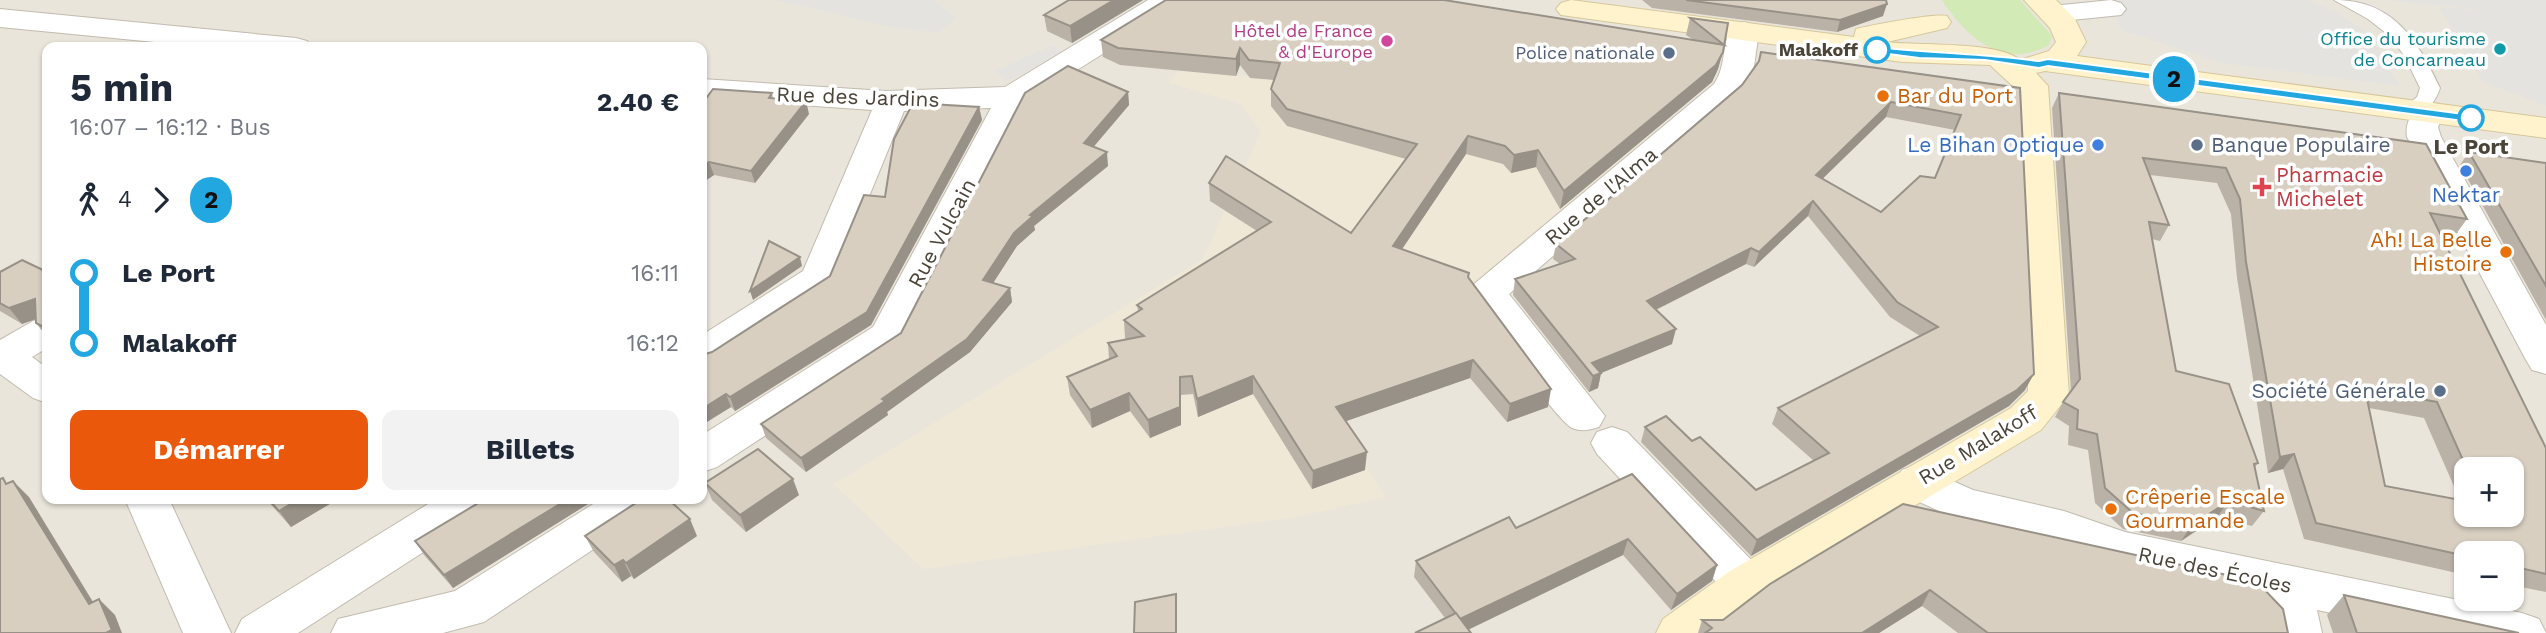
<!DOCTYPE html>
<html lang="fr">
<head>
<meta charset="utf-8">
<style>
  body { margin:0; font-family:"Work Sans",sans-serif; background:#f2f2f3; color:#1f2937; height:100vh; display:flex; flex-direction:column; font-size:26px; white-space:nowrap }
  * { box-sizing:border-box; margin:0 }
  p { font-size:23px; color:#747a83 }
  .icon { flex:none; width:38px; height:38px; fill:none; stroke:currentColor; stroke-width:2; stroke-linecap:round; stroke-linejoin:round }
  .map { position:relative; flex:1; overflow:hidden }
  .sheet { position:absolute; left:42px; top:42px; width:665px; height:462px; display:flex; flex-direction:column; background:#fff; border-radius:14px; box-shadow:0 2px 5px #0004 }
  .sheet>* { flex:none }
  .badge { padding:0 14px; border-radius:23px; font-size:24px; line-height:46px }
  .tools { position:absolute; left:2454px; top:457px; display:grid; gap:14px }
  .tools a { display:grid; place-items:center; width:70px; height:70px; border-radius:14px; background:#fff; box-shadow:0 2px 5px #0004; font-size:35px }
  .map>.badge { position:absolute; translate:-50% -50%; box-shadow:0 0 0 4px #fff }
  .legs { display:flex; align-items:center; gap:10px; height:77px; padding:0 28px; font-size:23px }
  .legs p { margin-inline-start:auto }
  .head { display:flex; align-items:center; justify-content:space-between; height:119px; padding:0 28px }
  h1 { font-size:38px; font-weight:700; line-height:52px }
  .action { display:flex; gap:14px; margin-top:auto; padding:14px 28px }
  .action a { flex:1; height:80px; border-radius:14px; background:#ea580c; color:#fff; font-size:28px; font-weight:700; line-height:80px; text-align:center }
  .action a+a { background:#f2f2f3; color:#1f2937 }
  ul { padding:0 28px; list-style:none }
  li { display:flex; align-items:center; gap:24px; height:70px; font-size:26px }
  li i { display:grid; place-items:center; width:10px; height:100%; margin:0 9px; background:currentColor }
  li i::after { content:''; width:18px; height:18px; margin:-9px; border:5px solid; border-radius:50%; background:#fff }
  li p { margin-inline-start:auto }
  li:first-child i { background:linear-gradient(#0000 50%,currentColor 0) }
  li:last-child i { background:linear-gradient(currentColor 50%,#0000 0) }
  .map>svg:first-child { display:block }
</style>
</head>
<body>
<div class="map">
<svg width="2546" height="633" viewBox="0 0 2546 633">
  <rect width="100%" height="100%" fill="#f6f3ec"/>
  <path fill="#eae5da" fill-rule="evenodd" d="M0 0H2546V633H0ZM47 47H702V499H47ZM2466 469H2511V514H2466ZM2466 553H2511V598H2466Z"/>
  <polygon fill="#efe8d6" points="1189,57 1209,73 1258,78 1263,75 1635,128 1655,137 1479,279 1473,293 1298,361 1386,497 1296,517 923,569 834,484 1203,259 1261,132 1241,104 1169,83"/>
  <path fill="#d2eab5" d="M1942 0H2020L2052 36 2049 45C2003 71 1966 37 1942 0Z"/>
  <g fill="#e5e3e0">
    <polygon points="774,0 933,0 956,18 938,33 892,27"/>
    <polygon points="2111,0 2308,0 2335,11 2369,34 2399,86 2222,63 2121,30"/>
    <polygon points="2384,0 2546,0 2546,106 2483,82 2439,7 2496,11"/>
    <polygon points="1053,45 1067,54 1008,81 995,71"/>
  </g>
  <g fill="none" stroke-linecap="round" stroke-linejoin="round">
    <g stroke="#c2bbae" stroke-width="2">
      <path id="lane" d="M2334 0C2393 0 2417 39 2440 88 2435 104 2422 119 2404 114L2401 110 2417 97 2420 88 2405 57 2391 37 2368 19Z"/>
    </g>
    <g stroke="#c2bbae" stroke-width="2">
      <g id="street">
        <polygon points="1148,0 1184,0 1179,6 1026,102 902,346 717,467 702,472 702,435 873,327 991,108 904,111 832,287 716,363 702,367 702,335 803,271 872,110 702,98 702,79 885,91 1005,87"/>
        <polygon points="2111,0 2121,3 2126,9 2121,15 2052,22 2042,19 2037,13 2042,7"/>
        <polygon points="0,9 296,38 307,41 311,47 206,47 0,27"/>
        <path d="M1744 22 1755 25 1759 31 1753 74 1736 98 1509 294 1605 416 1599 427C1589 430 1582 432 1572 428 1561 422 1519 368 1519 359L1468 293 1474 284 1714 84C1727 66 1721 42 1733 25Z"/>
        <path d="M2429 102 2440 105 2445 112 2438 127 2441 137 2546 325V374L2532 370 2526 360 2407 137C2405 124 2410 116 2418 105Z"/>
        <polygon points="47,317 47,348 32,357 47,368 47,403 33,398 0,374 0,340 33,321"/>
        <polygon points="1612,427 1627,432 1762,571 1769,584 1762,597 1746,603 1730,597 1597,454 1591,443 1597,432"/>
        <polygon points="1917,465 1973,490 2064,511 2125,532 2522,613 2539,619 2546,633 2427,633 2317,610 2322,633 2274,633 2268,599 2123,568 2059,546 1963,522 1902,494 1895,482 1902,470"/>
        <polygon points="125,499 169,499 231,633 183,633"/>
        <polygon points="436,499 493,499 487,511 298,633 235,633 242,619"/>
        <polygon points="601,499 657,499 651,511 484,622 443,633 331,633 338,619 455,591"/>
      </g>
    </g>
    <g stroke="#d6c79b" stroke-width="2">
      <path id="secondary" d="M1571 0 1854 37 1856 29C1872 25 1935 13 1947 16L1951 22 1947 28 1887 42C1920 46 1998 41 2020 60L2049 51 2056 42 2050 28 2024 0H2056L2075 19 2086 42 2077 56 2546 118V138L2045 71 2036 73 2048 86 2069 395 2041 430 1762 597 1716 633H1656L1663 619 1730 571 2011 408 2028 391 2016 89 1990 65 1902 62 1561 15 1556 9 1561 3Z"/>
    </g>
    <use href="#lane" fill="#fff" fill-rule="evenodd"/>
    <use href="#street" fill="#fff" fill-rule="evenodd"/>
    <use href="#secondary" fill="#fff3cd" fill-rule="evenodd"/>
  </g>
  <g fill="#bab2a6" fill-rule="evenodd">
    <polygon points="1069,0 1143,0 1072,43 1047,31 1044,15"/>
    <polygon points="1642,0 1886,0 1883,16 1837,32 1652,8"/>
    <polygon points="1690,18 1728,23 1718,69 1712,82 1560,209 1536,167 1511,173 1503,164 1466,154 1402,249 1468,277 1548,407 1507,422 1470,378 1346,421 1365,470 1312,489 1253,394 1198,417 1193,394 1181,395 1181,425 1150,438 1130,411 1092,428 1070,395 1067,377 1109,359 1108,343 1127,340 1125,338 1124,320 1138,311 1137,305 1257,231 1210,201 1209,183 1351,233 1406,159 1287,126 1271,106 1271,89 1274,80 1250,78 1240,65 1236,76 1120,65 1103,57 1101,40 1692,39 1686,35"/>
    <path d="M1761 52 2020 88 2025 390 2009 406 1751 556 1641 442 1645 427 1692 441 1756 490 1814 461 1772 424 1778 408 1920 336 1890 317 1808 216 1754 267 1746 264 1656 310 1672 344 1601 373 1598 388 1589 392 1513 295 1515 279 1560 264 1553 259 1556 244 1742 85 1758 63ZM1886 117 1955 130 1935 178 1881 212 1822 179Z"/>
    <polygon points="1128,92 1129,105 1093,147 1108,166 1034,226 1035,230 1017,246 993,283 1010,288 1012,302 970,352 887,412 888,415 806,472 766,438 761,424 901,333"/>
    <polygon points="772,93 773,98 809,114 755,183 714,175 702,183 702,104"/>
    <path d="M2059 93 2467 219 2456 234 2439 232 2546 448V592L2511 585V553H2466V575L2304 539 2283 469 2268 473 2237 278 2231 214 2217 183 2150 175 2169 225 2160 241 2152 239 2176 371 2258 463 2255 467 2264 511 2252 526 2217 517 2181 541 2123 529 2095 503 2088 450 2068 445 2069 426 2055 417 2063 402 2071 391 2052 108ZM2369 408 2424 418 2460 500 2385 486ZM2466 469H2511V514H2466Z"/>
    <polygon points="979,107 982,120 871,325 735,411 731,407 702,425 702,355 712,352 830,276 885,197"/>
    <polygon points="2469,152 2546,163 2546,320 2460,165"/>
    <polygon points="0,272 47,272 47,337 36,323 36,319 22,324 0,311"/>
    <polygon points="1632,474 1717,565 1712,581 1671,610 1623,555 1468,630 1445,618 1414,577 1416,561 1516,528"/>
    <polygon points="705,483 799,495 746,532 712,500"/>
    <polygon points="266,499 338,499 291,527"/>
    <polygon points="485,499 596,499 453,588 424,555 415,541"/>
    <polygon points="1903,504 2288,633 1958,633 1922,606 1879,633 1698,633 1702,620 1723,620"/>
    <polygon points="585,536 697,536 634,579 631,576 622,582 594,552"/>
    <polygon points="2344,595 2519,633 2333,633 2327,615"/>
  </g>
  <g fill="#979187">
    <polygon points="1114,0 1143,0 1072,43 1070,26"/>
    <polygon points="1887,4 1883,16 1837,32 1840,20"/>
    <polygon points="1240,48 1240,65 1236,76 1236,59"/>
    <polygon points="1723,52 1718,69 1712,82 1560,209 1564,191"/>
    <polygon points="1128,92 1129,105 1085,157 1084,143"/>
    <polygon points="806,101 809,114 755,183 751,171"/>
    <polygon points="1891,102 1886,117 1811,190 1816,175"/>
    <polygon points="979,107 982,120 871,325 735,411 730,397"/>
    <polygon points="1468,136 1466,154 1392,264 1393,246"/>
    <polygon points="1538,150 1536,167 1511,173 1514,155"/>
    <polygon points="1107,152 1108,166 1034,226 1035,230 1017,246 986,294 983,280 1014,233 1030,215"/>
    <polygon points="709,162 714,175 702,183 702,167"/>
    <polygon points="1813,201 1808,216 1754,267 1759,252"/>
    <polygon points="1751,248 1746,264 1643,316 1647,301"/>
    <polygon points="800,257 802,266 753,300 750,291"/>
    <polygon points="1010,288 1012,302 970,352 887,412 888,415 806,472 801,458 882,399"/>
    <polygon points="35,299 47,315 22,324 9,308"/>
    <polygon points="1676,329 1672,344 1601,373 1598,388 1589,392 1593,376 1592,363"/>
    <polygon points="1473,360 1470,378 1335,425 1336,407"/>
    <polygon points="2034,374 2025,390 2009,406 1751,556 1757,540"/>
    <polygon points="1253,376 1253,394 1198,417 1197,399"/>
    <polygon points="1180,377 1181,395 1181,425 1150,438 1148,420"/>
    <polygon points="1551,389 1548,407 1507,422 1510,404"/>
    <polygon points="1129,393 1130,411 1092,428 1090,410"/>
    <polygon points="726,394 731,407 702,425 702,409"/>
    <polygon points="1367,452 1365,470 1312,489 1313,471"/>
    <polygon points="2294,454 2283,469 2268,473 2280,457"/>
    <polygon points="793,479 799,495 746,532 740,515"/>
    <polygon points="13,481 29,497 104,620 89,604"/>
    <polygon points="299,499 338,499 291,527 279,511"/>
    <polygon points="568,499 596,499 453,588 444,575"/>
    <polygon points="2229,501 2217,517 2181,541 2192,525"/>
    <polygon points="690,519 697,536 634,579 626,563"/>
    <polygon points="1628,539 1623,555 1461,633 1460,619"/>
    <polygon points="623,560 631,576 622,582 614,565"/>
    <polygon points="1717,565 1712,581 1671,610 1677,594"/>
    <polygon points="1930,590 1922,606 1879,633 1862,633"/>
    <polygon points="99,599 115,615 122,633 106,633"/>
  </g>
  <g fill="#d8cfc1" stroke="#979187" stroke-width="2" fill-rule="evenodd">
    <polygon points="1069,0 1114,0 1070,26 1044,15"/>
    <polygon points="1166,0 1444,0 1724,45 1690,18 1728,23 1723,52 1716,65 1564,191 1538,150 1514,155 1505,146 1468,136 1393,246 1469,273 1468,277 1551,389 1510,404 1473,360 1336,407 1367,452 1313,471 1253,376 1197,399 1192,376 1180,377 1180,407 1148,420 1129,393 1090,410 1067,377 1117,356 1108,343 1144,336 1124,320 1142,309 1137,305 1271,222 1209,183 1226,156 1351,233 1417,144 1287,109 1271,89 1280,63 1249,60 1240,48 1236,59 1118,48 1101,40"/>
    <polygon points="1686,0 1886,0 1887,4 1840,20"/>
    <path d="M1761 52 2020 88 2034 374 2017 390 1757 540 1645 427 1666 416 1692 441 1700 437 1756 490 1829 453 1778 408 1938 327 1897 302 1813 201 1759 252 1751 248 1647 301 1676 329 1592 363 1601 373 1593 376 1515 279 1575 259 1556 244 1742 85 1759 61ZM1891 102 1961 115 1935 178 1920 176 1881 212 1816 175Z"/>
    <polygon points="1068,66 1128,92 1084,143 1107,152 1030,215 1033,216 1014,233 983,280 1010,288 967,339 882,399 885,401 801,458 761,424 901,333 1025,93"/>
    <polygon points="713,89 772,93 769,98 806,101 751,171 709,162 702,167 702,104"/>
    <path d="M2059 93 2426 144 2467 219 2430 213 2546 448V574L2511 566V553H2466V556L2316 523 2294 454 2280 457 2246 262 2240 199 2226 168 2143 158 2169 225 2149 222 2176 371 2229 384 2258 463 2254 464 2264 511 2229 501 2192 525 2133 513 2105 488 2097 434 2077 429 2078 410 2063 402 2080 379ZM2365 389 2437 402 2467 469H2511V514H2466V501L2385 486Z"/>
    <polygon points="913,103 979,107 867,312 730,397 726,394 702,409 702,355 712,352 830,276 864,195 885,197 894,139"/>
    <polygon points="2469,152 2546,163 2546,286"/>
    <polygon points="769,241 800,257 750,291"/>
    <polygon points="22,260 47,272 47,329 36,323 35,299 9,308 0,303 0,272"/>
    <polygon points="758,449 793,479 740,515 705,483"/>
    <polygon points="1632,474 1717,565 1677,594 1628,539 1460,619 1416,561 1509,517 1516,528"/>
    <polygon points="3,478 6,484 13,481 89,604 99,599 112,630 106,633 0,633 0,479"/>
    <polygon points="268,499 299,499 279,511"/>
    <polygon points="485,499 568,499 444,575 415,541"/>
    <polygon points="642,499 668,499 690,519 626,563 623,560 614,565 585,536"/>
    <polygon points="1903,504 2245,579 2262,587 2283,609 2288,633 1988,633 1930,590 1862,633 1705,633 1712,628 1702,620 1723,620 1770,584"/>
    <polygon points="1176,594 1176,633 1134,633 1135,602"/>
    <polygon points="2344,595 2519,633 2357,633"/>
    <polygon points="1456,613 1471,633 1415,633"/>
  </g>
  <path fill="#23a7e0" stroke="#fff" stroke-width="2" d="M1877 47C1931 53 1985 54 2039 61L2048 59 2471 115 2477 118 2471 122 2048 66 2039 68 1985 60 1919 58 1873 52 1872 50Z"/>
  <circle fill="#d1479c" stroke="#fff" stroke-width="2.5" cx="1387" cy="41" r="7"/>
  <circle fill="#0f9aa8" stroke="#fff" stroke-width="2.5" cx="2500" cy="49" r="7"/>
  <g fill="#fff" stroke="#23a7e0" stroke-width="3.5">
    <circle cx="1877" cy="50" r="12"/>
    <circle cx="2471" cy="118" r="12"/>
  </g>
  <g fill="#5c6f8a" stroke="#fff" stroke-width="2.5">
    <circle cx="1669" cy="53" r="7"/>
    <circle cx="2197" cy="145" r="7"/>
    <circle cx="2440" cy="391" r="7"/>
  </g>
  <g fill="#e8710a" stroke="#fff" stroke-width="2.5">
    <circle cx="1883" cy="96" r="7"/>
    <circle cx="2506" cy="252" r="7"/>
    <circle cx="2111" cy="509" r="7"/>
  </g>
  <g fill="#3f7fe0" stroke="#fff" stroke-width="2.5">
    <circle cx="2098" cy="145" r="7"/>
    <circle cx="2466" cy="171" r="7"/>
  </g>
  <path fill="#e0444e" stroke="#fff" stroke-width="2.5" d="M2258.5 176.5h7v7h7v7h-7v7h-7v-7h-7v-7h7z"/>
  <g text-anchor="middle" stroke-width="7" stroke-linejoin="round" paint-order="stroke">
    <g font-size="18" fill="#b23c85" stroke="#fff" text-anchor="end">
      <text x="1373" y="37">Hôtel de France<tspan x="1373" dy="21">&amp; d'Europe</tspan></text>
    </g>
    <g font-size="18" fill="#0d838f" stroke="#fff" text-anchor="end">
      <text x="2486" y="45">Office du tourisme<tspan x="2486" dy="21">de Concarneau</tspan></text>
    </g>
    <g font-size="18" font-weight="bold" fill="#4b4439" stroke="#fff" text-anchor="end">
      <text x="1858" y="56">Malakoff</text>
    </g>
    <g font-size="18" fill="#4e5e75" stroke="#fff" text-anchor="end">
      <text x="1655" y="59">Police nationale</text>
    </g>
    <g font-size="21" fill="#c56008" stroke="#fff" text-anchor="start">
      <text x="1897" y="103">Bar du Port</text>
      <text x="2492" y="247" text-anchor="end">Ah! La Belle<tspan x="2492" dy="24">Histoire</tspan></text>
      <text x="2125" y="504">Crêperie Escale<tspan x="2125" dy="24">Gourmande</tspan></text>
    </g>
    <g font-size="21" fill="#4b4439" stroke="#fff">
      <text transform="translate(858 97) rotate(2)" y="7">Rue des Jardins</text>
      <text transform="translate(1601 196) rotate(-40)" y="7">Rue de l'Alma</text>
      <text transform="translate(942 233) rotate(-62)" y="7">Rue Vulcain</text>
      <text transform="translate(1978 445) rotate(-31)" y="7">Rue Malakoff</text>
      <text transform="translate(2215 570) rotate(12)" y="7">Rue des Écoles</text>
    </g>
    <g font-size="21" fill="#366cbe" stroke="#fff" text-anchor="end">
      <text x="2084" y="152">Le Bihan Optique</text>
      <text x="2466" y="202" text-anchor="middle">Nektar</text>
    </g>
    <g font-size="21" fill="#4e5e75" stroke="#fff" text-anchor="start">
      <text x="2211" y="152">Banque Populaire</text>
      <text x="2426" y="398" text-anchor="end">Société Générale</text>
    </g>
    <g font-size="21" font-weight="bold" fill="#4b4439" stroke="#fff">
      <text x="2471" y="154">Le Port</text>
    </g>
    <g font-size="21" fill="#be3a42" stroke="#fff" text-anchor="start">
      <text x="2276" y="182">Pharmacie<tspan x="2276" dy="24">Michelet</tspan></text>
    </g>
  </g>
</svg>
<div class="tools">
<a>+</a>
<a>−</a>
</div>
<b class="badge" style="left:2174px;top:79px;background:#23a7e0;color:#111">2</b>
<section class="sheet">
<div class="head"><div><h1>5 min</h1><p>16:07 – 16:12 · Bus</p></div><b>2.40 €</b></div>
<div class="legs"><svg class="icon" aria-label="walk" viewBox="0 0 24 24"><circle cx="13" cy="4" r="2"/><path d="M13 8l-2 6 4 7M11 14l-3 7M7 12l3-4h3l4 4"/></svg>4<svg class="icon" aria-label="forward" viewBox="0 0 24 24"><path d="M9 5l7 7-7 7"/></svg><b class="badge" style="background:#23a7e0;color:#111">2</b></div>
<ul>
<li><i style="color:#23a7e0"></i><b>Le Port</b><p>16:11</p></li>
<li><i style="color:#23a7e0"></i><b>Malakoff</b><p>16:12</p></li>
</ul>
<div class="action"><a>Démarrer</a><a>Billets</a></div>
</section>
</div>
</body>
</html>
